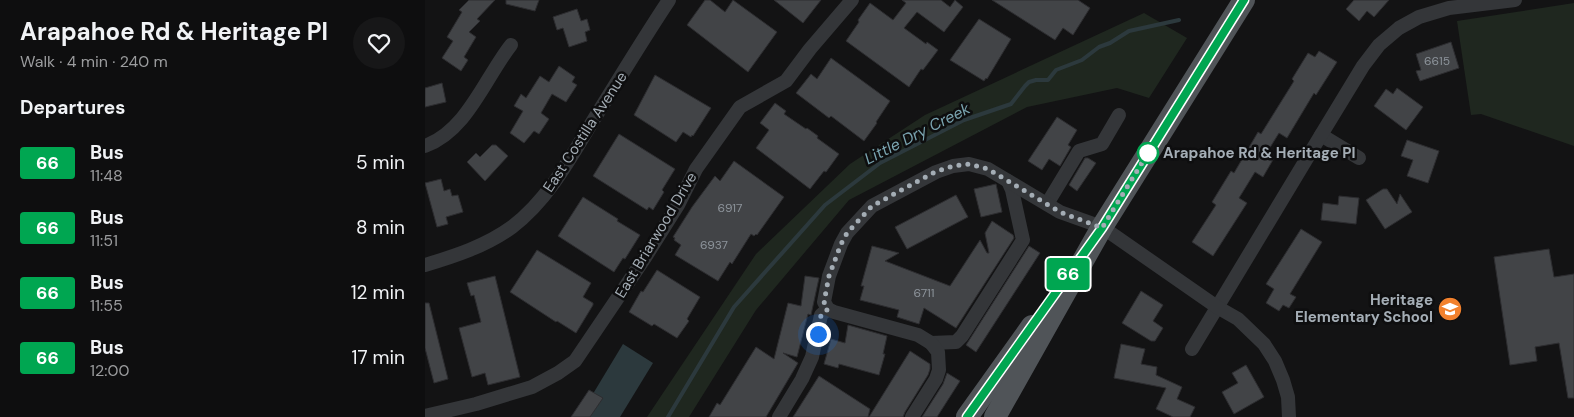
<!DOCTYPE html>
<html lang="en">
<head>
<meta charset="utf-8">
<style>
  body { margin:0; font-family:"DM Sans",sans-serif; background:#171718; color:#f1f3f6; height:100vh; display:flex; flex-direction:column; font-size:19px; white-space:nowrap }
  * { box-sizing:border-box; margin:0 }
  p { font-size:16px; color:#9b9c9e }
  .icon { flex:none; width:28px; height:28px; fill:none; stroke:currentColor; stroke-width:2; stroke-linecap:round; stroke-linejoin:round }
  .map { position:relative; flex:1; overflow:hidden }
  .details { display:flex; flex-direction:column; background:#0e0e0f; width:425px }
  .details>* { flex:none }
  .badge { padding:0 10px; border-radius:4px; font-size:18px; line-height:32px }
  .you { position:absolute; width:25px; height:25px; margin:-12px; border:4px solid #fff; border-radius:50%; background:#1a73e8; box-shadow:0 0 0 8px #1a73e833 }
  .map>.badge { position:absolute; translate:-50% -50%; box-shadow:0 0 0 2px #fff }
  h2 { padding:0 20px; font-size:19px; line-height:45px }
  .round { display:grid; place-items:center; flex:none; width:52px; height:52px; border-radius:26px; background:#171718 }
  .overview { display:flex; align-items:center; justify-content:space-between; height:85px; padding:0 20px }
  h1 { font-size:24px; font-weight:700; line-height:38px }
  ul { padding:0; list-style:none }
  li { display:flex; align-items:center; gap:15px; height:65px; padding:0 20px }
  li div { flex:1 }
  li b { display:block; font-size:19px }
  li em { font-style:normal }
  li .badge { min-width:55px; font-weight:700; text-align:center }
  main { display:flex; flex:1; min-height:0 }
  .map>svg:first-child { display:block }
</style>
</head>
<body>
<main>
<section class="details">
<div class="overview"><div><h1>Arapahoe Rd &amp; Heritage Pl</h1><p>Walk · 4 min · 240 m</p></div><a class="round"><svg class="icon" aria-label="heart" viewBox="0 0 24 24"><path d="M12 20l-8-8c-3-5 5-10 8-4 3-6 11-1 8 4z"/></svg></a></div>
<h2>Departures</h2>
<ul>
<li><span class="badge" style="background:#00a651;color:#fff">66</span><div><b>Bus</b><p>11:48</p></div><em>5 min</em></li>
<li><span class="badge" style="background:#00a651;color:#fff">66</span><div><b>Bus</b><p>11:51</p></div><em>8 min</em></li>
<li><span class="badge" style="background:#00a651;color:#fff">66</span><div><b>Bus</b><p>11:55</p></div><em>12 min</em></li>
<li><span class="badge" style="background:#00a651;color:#fff">66</span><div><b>Bus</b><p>12:00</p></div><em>17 min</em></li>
</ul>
</section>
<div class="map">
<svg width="1149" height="417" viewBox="0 0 1149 417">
  <rect width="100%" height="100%" fill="#131314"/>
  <g fill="#1f271f">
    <polygon points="1149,3 1149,146 1056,114 1046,115 1032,21"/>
    <polygon points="719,13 762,38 724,98 692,88 602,107 424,200 331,310 264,417 222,417 331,254 425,164 500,115"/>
  </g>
  <polygon fill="#2c393d" points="198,344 228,363 195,417 154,417"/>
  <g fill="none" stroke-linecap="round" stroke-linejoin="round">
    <polyline stroke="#2c393d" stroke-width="4" points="243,417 309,307 400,205 455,163 539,120 586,104 600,86 604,82 611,80 623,80 631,70 657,60 674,47 685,43 704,31 754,20"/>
  </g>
  <g fill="#424447" stroke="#2d2d30">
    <polygon points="44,0 70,0 52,19 55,21 44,32 51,37 39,57 43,60 36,71 17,58 28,41 22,37 37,12 34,10"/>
    <polygon points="81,0 114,0 110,11 81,4"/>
    <polygon points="280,0 285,0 300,12 308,0 352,32 323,72 262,25"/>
    <polygon points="349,0 396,0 378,23"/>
    <polygon points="477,0 516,0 525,7 530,0 538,7 519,32 492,12 479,28 501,44 502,42 513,50 498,70 496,69 484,87 421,41 434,22 433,20 445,3 468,20 481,3"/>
    <polygon points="567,0 653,0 665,8 648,35 638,28 630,40"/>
    <polygon points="929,0 964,0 949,17 942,11 934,21 921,9"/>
    <polygon points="152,9 156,21 162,19 165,30 160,32 162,41 144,47 138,28 132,30 128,17"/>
    <polygon points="554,19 586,39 562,79 561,78 559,81 525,60"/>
    <polygon points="1026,42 1034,68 995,81 991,71 996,70 991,54"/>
    <polygon points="894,51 912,62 891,95 889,93 862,138 854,133 841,154 849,158 838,177 830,172 814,198 822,203 788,256 767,242 791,205 787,202 806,171 809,173 833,132 836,134 869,81 867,79 883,53 890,57"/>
    <polygon points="406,58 465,101 451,122 452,123 439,141 406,116 404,118 371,93 386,74 392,79"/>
    <polygon points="134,66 150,77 147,82 152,85 141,102 127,94 116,113 124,119 114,134 109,131 99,143 85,133 98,111 89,106 96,94 101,98 115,76 124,82"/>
    <polygon points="230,75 286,108 268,136 267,135 266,137 258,132 251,142 209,115"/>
    <polygon points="17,83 21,102 0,107 0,88"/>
    <polygon points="972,88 998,107 981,130 949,106 961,89 968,94"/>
    <polygon points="350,103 361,111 359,114 381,129 382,128 393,136 392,138 414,154 401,172 399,171 385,189 331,148 344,130 335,123"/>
    <polygon points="632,117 652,130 643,145 646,147 635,166 624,159 617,170 603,161"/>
    <polygon points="194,134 250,169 237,190 239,192 228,210 224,207 222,210 168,176"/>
    <polygon points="982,140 1014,151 1003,183 982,176 988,160 976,156"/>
    <polygon points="67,145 71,145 83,156 60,181 42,162 51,153 55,157"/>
    <polygon points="660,158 663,158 671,163 652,191 644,185"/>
    <polygon points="309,161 359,197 332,235 331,234 329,236 326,234 307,264 305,262 293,281 250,255 256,245 249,240 250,238 248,237 267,207 290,176 295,181"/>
    <polygon points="16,179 19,191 25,189 27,196 33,195 38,212 21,217 23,224 12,227 0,183"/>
    <polygon points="571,184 577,212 556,217 549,189"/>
    <polygon points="958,189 962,189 972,204 975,194 987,212 960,229 941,200"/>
    <polygon points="531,195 543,217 482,249 470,227"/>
    <polygon points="914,196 934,198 931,224 896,220 898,203 913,205"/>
    <polygon points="158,197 193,219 192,221 215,235 200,259 198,258 189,272 133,236"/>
    <polygon points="567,221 588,235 589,238 531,328 499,308 494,324 472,317 474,310 435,300 439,286 436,286 447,246 474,253 460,261 525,286 555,240 562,253 564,253 560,233"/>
    <polygon points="876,229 897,242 865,294 871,297 864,308 858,305 854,311 841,303 849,289 841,284"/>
    <polygon points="604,246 615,253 551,352 541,345"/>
    <polygon points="1124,249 1129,277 1149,274 1149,398 1143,398 1134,343 1110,347 1112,361 1085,365 1069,257"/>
    <polygon points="112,250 166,283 158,297 168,303 168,305 151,333 132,321 131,322 85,292"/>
    <polygon points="232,270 275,297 262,319 264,321 252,338 229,324 227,326 204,312 216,291 218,292"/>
    <polygon points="70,276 95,377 63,385 60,373 47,377 34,328 56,322 49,295 46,296 42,283"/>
    <polygon points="380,276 394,278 386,315 383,314 372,357 358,353 373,363 341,417 284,417 292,403 295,405 331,347 349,359 363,303 376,306"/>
    <polygon points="716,291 738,305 728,321 738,328 730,341 726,341 697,323"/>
    <polygon points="0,303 4,303 23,379 9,383 0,348"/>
    <polygon points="423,325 462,336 458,354 460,354 454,375 414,364 413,368 399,364 406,339 420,343"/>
    <polygon points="696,344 720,349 716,364 732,367 731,375 757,387 752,399 770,407 765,417 748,417 731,409 741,388 689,378"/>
    <polygon points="485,351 505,364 505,369 503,375 480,412 478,417 444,417"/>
    <polygon points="821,365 839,397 809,414 797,392 813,383 807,373"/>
    <polygon points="522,373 535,381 512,417 497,417 518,384"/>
    <polygon points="394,376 445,409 443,417 368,417"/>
    <polygon points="164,390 178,398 165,417 146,417"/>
  </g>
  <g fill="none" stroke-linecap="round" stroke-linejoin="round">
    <g stroke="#343639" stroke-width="14">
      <polyline points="896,135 934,158"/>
      <path d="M0 146C42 131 60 78 86 45"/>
      <polyline points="622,204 654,151 677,144 694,115"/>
      <path d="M0 265C30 256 61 246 87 227 123 200 146 157 169 119 194 79 218 39 244 0"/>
      <polyline points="506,343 531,342 537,336 598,240 587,190 583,181"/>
      <polyline points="767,349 896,135 938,66 954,45 974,28 994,17 1024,8 1090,0"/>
      <polyline points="0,416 51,404 107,387 133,373 150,361 221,256 253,205 271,169 315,107 361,81 385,49 427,0"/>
      <polyline points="354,417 377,379 387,357 396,315 403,309"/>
      <polyline points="487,417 511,379 514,370 513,352 506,343 493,335 409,312 403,309 399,302 404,276 416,244 422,233 447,206 511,172 528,166 544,164 563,169 635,212 677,227 792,307 813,319 839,344 850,361 858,380 863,397 864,417"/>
    </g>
    <g stroke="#505458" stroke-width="22">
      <polyline points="542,417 607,326"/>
      <polyline points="570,417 677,227 819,0"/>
    </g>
  </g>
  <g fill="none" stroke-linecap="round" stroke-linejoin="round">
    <g stroke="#fff" stroke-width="11">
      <polyline id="line" points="542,417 677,228 819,0"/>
    </g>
    <use href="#line" stroke="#00a651" stroke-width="8"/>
    <polyline stroke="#a4adb5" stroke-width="5" stroke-dasharray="0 9" points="393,334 396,315 403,309 399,302 404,276 416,244 422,233 447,206 510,172 528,166 544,164 563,169 635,212 677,228 723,153"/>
  </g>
  <defs>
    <g id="school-disc" transform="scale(1.25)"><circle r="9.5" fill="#f2812d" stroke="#0e0e0f"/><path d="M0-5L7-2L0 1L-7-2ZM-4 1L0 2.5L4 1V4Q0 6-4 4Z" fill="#fff"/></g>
  </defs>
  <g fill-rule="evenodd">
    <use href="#school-disc" x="1025" y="309"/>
  </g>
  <circle fill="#fff" stroke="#00a651" stroke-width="2.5" cx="723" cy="153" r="10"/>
  <g text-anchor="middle" stroke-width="5" stroke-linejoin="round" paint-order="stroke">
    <g font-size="12" fill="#8c939a">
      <text x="1012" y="65">6615</text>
      <text x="305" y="212">6917</text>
      <text x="289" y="249">6937</text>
      <text x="499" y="297">6711</text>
    </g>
    <g font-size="15" fill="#a4adb5" stroke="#0e0e0f">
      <text transform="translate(160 132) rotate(-57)" y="5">East Costilla Avenue</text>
      <text transform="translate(231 235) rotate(-59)" y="5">East Briarwood Drive</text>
    </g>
    <g font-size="15" font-weight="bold" fill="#a4adb5" stroke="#0e0e0f" text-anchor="start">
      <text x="738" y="158">Arapahoe Rd &amp; Heritage Pl</text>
    </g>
    <g font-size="15" font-weight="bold" fill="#a4adb5" stroke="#0e0e0f" text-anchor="end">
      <text x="1008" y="305">Heritage<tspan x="1008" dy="17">Elementary School</tspan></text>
    </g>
    <g font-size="16" font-style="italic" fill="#7aa4b0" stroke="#0e0e0f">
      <text transform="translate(492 133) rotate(-27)" y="6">Little Dry Creek</text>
    </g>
  </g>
</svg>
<div class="you" style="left:393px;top:334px"></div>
<b class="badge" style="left:643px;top:274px;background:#00a651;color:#fff">66</b>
</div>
</main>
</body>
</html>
